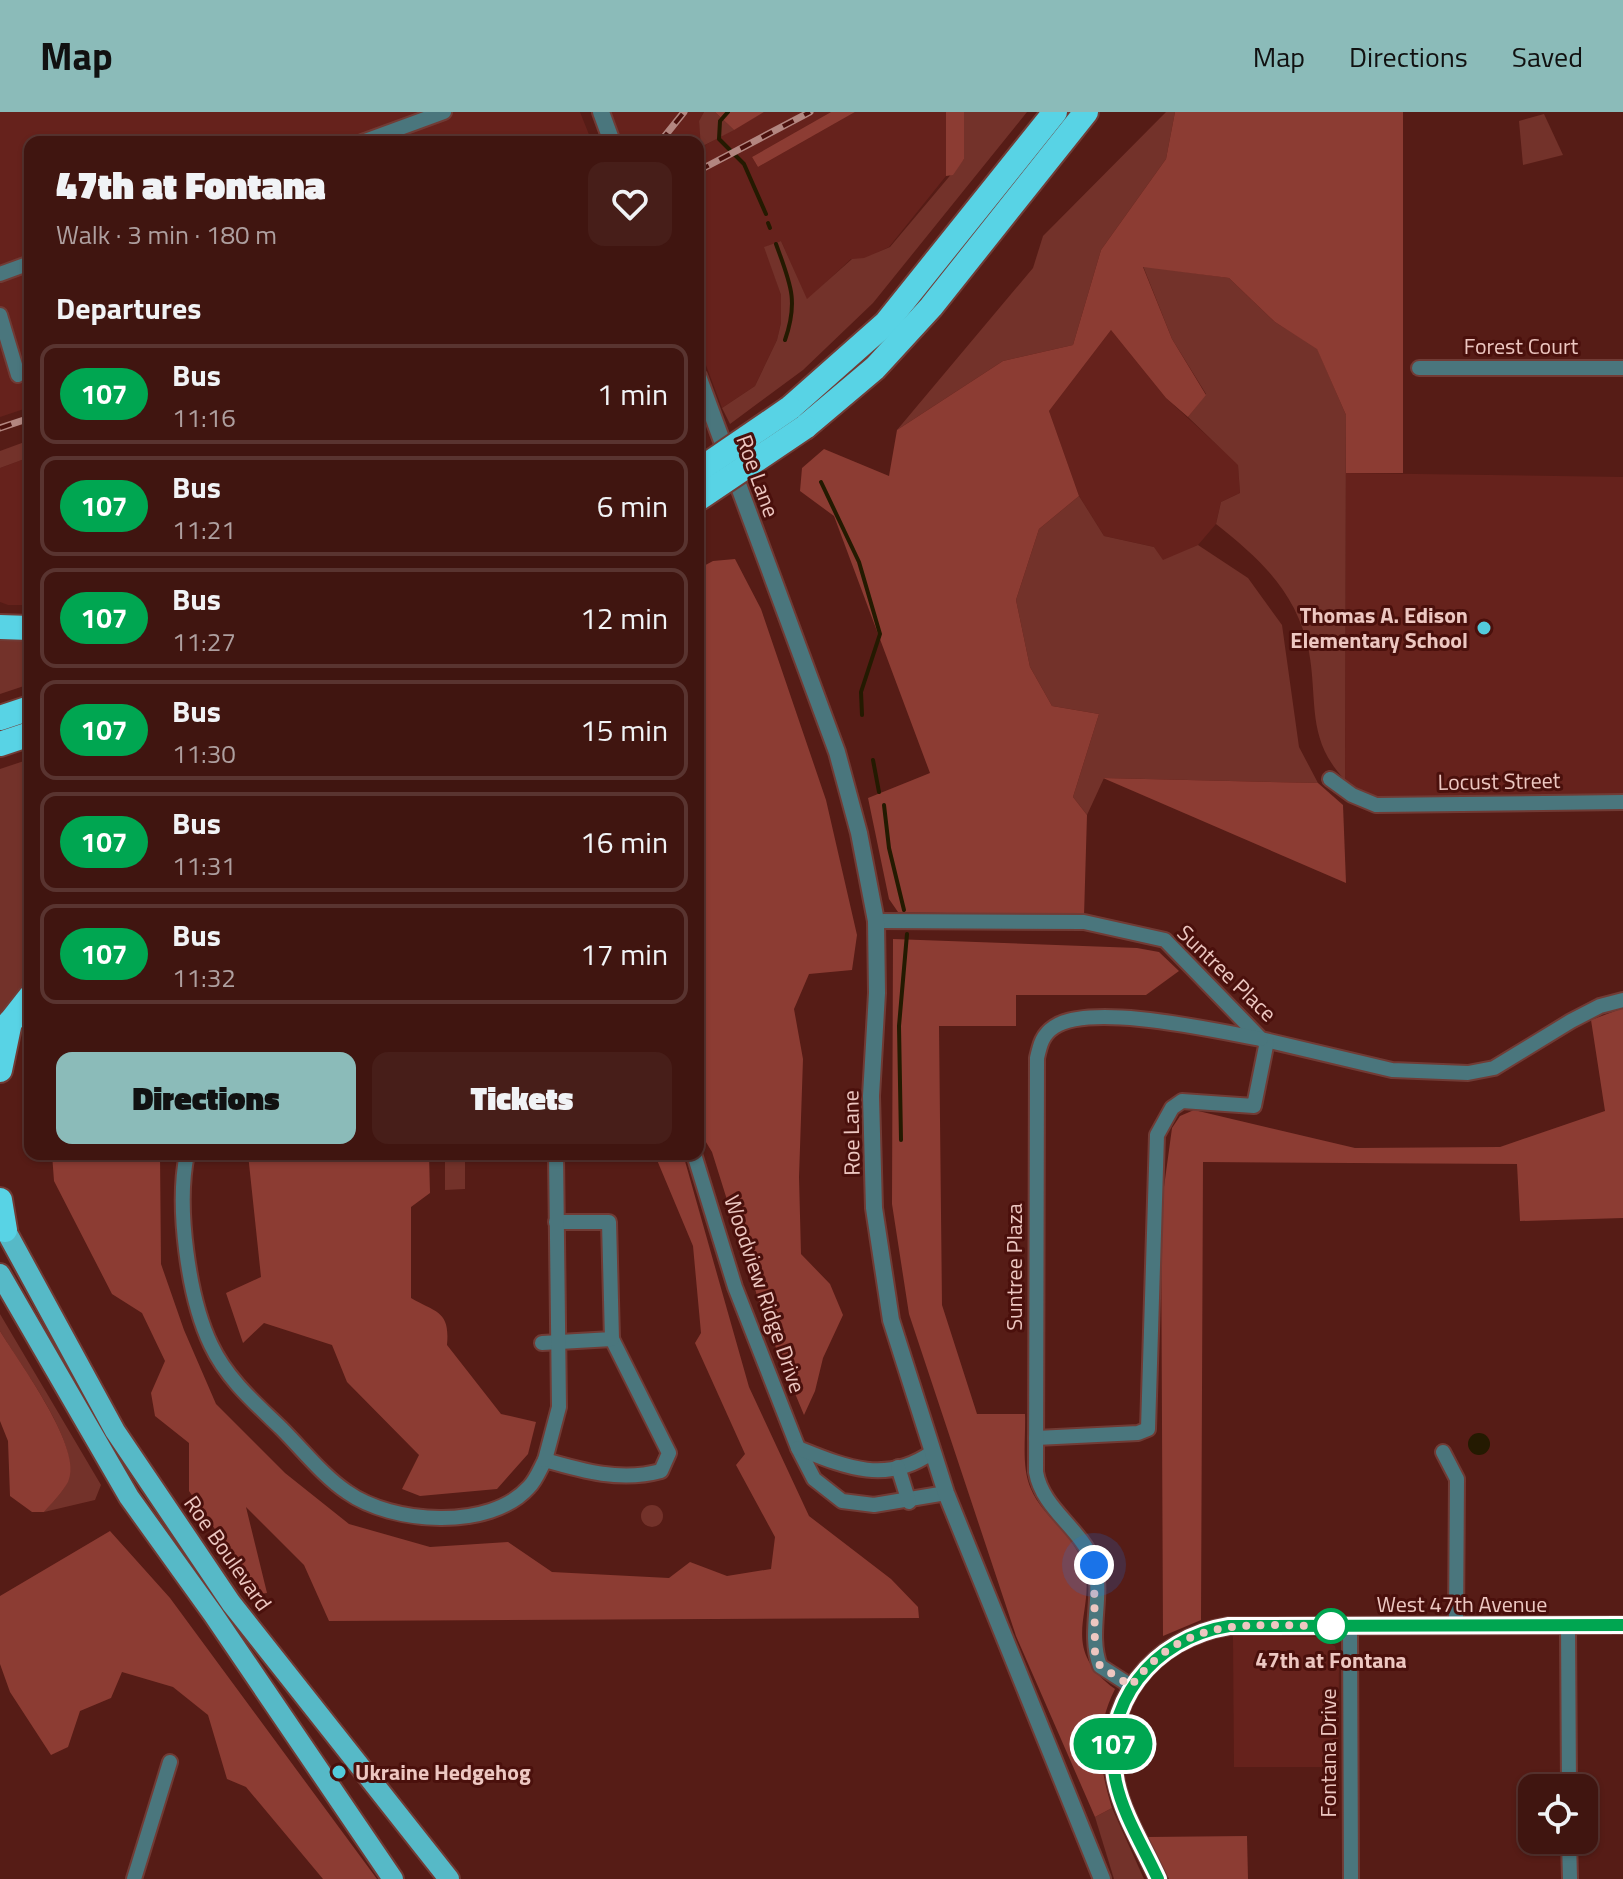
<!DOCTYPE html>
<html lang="en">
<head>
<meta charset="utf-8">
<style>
  body { margin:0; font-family:"Titillium Web",sans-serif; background:#471e19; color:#f1f3f6; height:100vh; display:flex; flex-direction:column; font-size:30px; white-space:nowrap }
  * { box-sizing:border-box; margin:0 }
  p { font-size:26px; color:#ae9f9f }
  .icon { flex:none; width:44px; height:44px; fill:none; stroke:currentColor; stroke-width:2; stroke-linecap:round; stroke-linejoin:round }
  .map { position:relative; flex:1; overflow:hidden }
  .drawer { position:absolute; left:24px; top:24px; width:680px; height:1024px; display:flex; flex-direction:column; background:#401510; border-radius:16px; box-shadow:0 2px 6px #0004,0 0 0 2px #593430 }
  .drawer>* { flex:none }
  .badge { padding:0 16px; border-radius:26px; font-size:28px; line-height:52px }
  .controls { position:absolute; left:1518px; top:1662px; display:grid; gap:16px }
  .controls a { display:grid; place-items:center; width:80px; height:80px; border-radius:16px; background:#401510; box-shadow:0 2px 6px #0004,0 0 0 2px #593430; font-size:40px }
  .you { position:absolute; width:40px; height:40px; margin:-20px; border:6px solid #fff; border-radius:50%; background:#1a73e8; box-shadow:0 0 0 12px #1a73e833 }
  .map>.badge { position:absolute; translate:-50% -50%; box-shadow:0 0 0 4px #fff }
  h2 { padding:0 32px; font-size:30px; line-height:72px }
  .round { display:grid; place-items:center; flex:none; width:84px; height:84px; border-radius:16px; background:#471e19 }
  .head { display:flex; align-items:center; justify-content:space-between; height:136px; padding:0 32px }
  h1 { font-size:38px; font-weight:800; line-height:60px }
  .button { display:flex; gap:16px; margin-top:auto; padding:16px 32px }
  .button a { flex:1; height:92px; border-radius:16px; background:#8bbbb9; color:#111; font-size:32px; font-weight:800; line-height:92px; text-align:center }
  .button a+a { background:#471e19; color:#f1f3f6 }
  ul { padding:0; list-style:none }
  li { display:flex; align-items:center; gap:24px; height:100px; margin:0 16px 12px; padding:0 16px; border:4px solid #593430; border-radius:16px }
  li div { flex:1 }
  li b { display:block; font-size:30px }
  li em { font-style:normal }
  li .badge { min-width:88px; font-weight:700; text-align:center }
  header { display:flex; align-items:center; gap:48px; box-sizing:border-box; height:112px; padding:0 40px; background:#8bbbb9; color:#111 }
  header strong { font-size:38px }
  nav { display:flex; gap:44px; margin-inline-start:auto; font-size:28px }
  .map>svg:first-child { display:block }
</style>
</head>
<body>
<header>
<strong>Map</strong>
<nav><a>Map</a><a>Directions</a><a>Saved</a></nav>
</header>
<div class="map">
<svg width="1623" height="1767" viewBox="0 0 1623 1767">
  <rect width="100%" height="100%" fill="#561c16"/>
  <g fill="#66221c">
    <polygon points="0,0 580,0 592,30 30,30 30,295 0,305"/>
    <polygon points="610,0 704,0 699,9 702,35 764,0 831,0 752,45 758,55 855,0 946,0 946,64 889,135 864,147 851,147 807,188 781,129 765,135 781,183 781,211 777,228 755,274 722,296 698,232 698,30 622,30"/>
    <polygon points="1111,218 1166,286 1238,352 1240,381 1221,390 1216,412 1198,433 1163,449 1154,435 1104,424 1079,384 1049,299"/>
    <polygon points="30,345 30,493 8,493 0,490 0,356"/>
    <polygon points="1346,361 1623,365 1623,683 1379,686 1353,678 1345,668"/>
    <polygon points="1233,1524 1318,1525 1335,1534 1339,1551 1338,1655 1234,1655"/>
  </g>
  <g fill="#73322a">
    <polygon points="704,0 715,0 734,18 701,35 699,9"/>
    <polygon points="964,0 1027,0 873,191 803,258 730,312 722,296 755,274 777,228 781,211 781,183 764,135 781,129 807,187 852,147 864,146 890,135 964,47"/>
    <polygon points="1166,0 1175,0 1166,47 1101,138 1073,233 1003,249 897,318 1033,156 1043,124"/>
    <polygon points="1544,2 1563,43 1523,53 1519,9"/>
    <path d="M1143 154 1229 166 1275 210 1317 236 1346 303 1345 668C1306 627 1318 590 1309 540 1297 480 1261 448 1216 412L1221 390 1240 381 1238 353 1188 305 1206 282 1172 227Z"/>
    <polygon points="30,328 30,345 0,356 0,339"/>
    <polygon points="1079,384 1104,424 1154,435 1163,448 1198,433 1248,466 1282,513 1299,635 1318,671 1104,666 1087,703 1073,685 1099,602 1052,594 1030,555 1016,488 1039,417"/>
    <polygon points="0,525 30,526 30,572 0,582"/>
    <polygon points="30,647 30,870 0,906 0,657"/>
    <polygon points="445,1042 465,1042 465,1077 445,1078"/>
    <path d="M0 1202 101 1373 95 1388 44 1400C52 1390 67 1377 69 1364 77 1326 20 1253 0 1219Z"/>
    <circle cx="652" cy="1404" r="11"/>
    <polygon points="1112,1696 1144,1767 1114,1767 1095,1705"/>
  </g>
  <g fill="#8c3c33">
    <polygon points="715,0 764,0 734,18"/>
    <polygon points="831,0 855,0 758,55 752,45"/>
    <polygon points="946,0 964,0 964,47 953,63 946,64"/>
    <polygon points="1175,0 1403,0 1403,361 1346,361 1346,303 1317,237 1275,210 1229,166 1143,155 1172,227 1206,283 1188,305 1166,286 1111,218 1049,299 1079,384 1039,417 1016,488 1030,555 1052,594 1099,602 1073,685 1087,703 1084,804 898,800 889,787 868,686 930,661 834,404 800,379 802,356 824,337 889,364 897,318 1003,249 1073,233 1101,138 1166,47"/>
    <polygon points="735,447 761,497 826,688 857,823 852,858 809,862 794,897 803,947 799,1065 801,1142 830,1172 843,1203 823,1246 815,1279 804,1303 766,1212 712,1040 698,1017 698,457 713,449"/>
    <polygon points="1103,666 1318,671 1343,693 1346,771"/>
    <path d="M893 827 1137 836 1159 840 1179 859 1146 883H1016V914H939L942 1193 977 1302H1025C1026 1325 1021 1355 1031 1377 1041 1401 1067 1418 1079 1442 1105 1493 1051 1530 1115 1577 1094 1619 1099 1653 1112 1696L1095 1705 1016 1524 909 1202 892 1092Z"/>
    <polygon points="1623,896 1623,1106 1520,1109 1517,1052 1203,1050 1201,1508 1163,1524 1161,1097 1172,1016 1180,1004 1194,998 1355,1036 1500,1035 1605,999 1591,908"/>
    <polygon points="52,1042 160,1042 161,1152 184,1218 216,1292 285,1361 349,1412 430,1435 508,1430 552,1460 669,1466 690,1450 727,1464 771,1457 775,1425 736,1353 745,1342 695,1231 701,1221 693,1134 657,1048 666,1042 683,1042 749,1275 809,1404 891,1467 918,1495 919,1506 329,1509 304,1453 246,1395 267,1481 259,1482 189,1379 189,1331 155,1304 151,1281 165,1249 142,1201 112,1182 54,1069"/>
    <path d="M248 1042H429L430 1081 411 1095V1186C437 1201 450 1199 447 1233L501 1302 536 1310 528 1342 497 1377 420 1384 402 1377 419 1343 347 1270 332 1233 264 1211 243 1231 226 1181 261 1165Z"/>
    <path d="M0 1219C18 1249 85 1338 68 1370 62 1381 52 1391 44 1400H32L10 1384 8 1329 0 1309Z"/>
    <polygon points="110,1419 170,1486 377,1767 323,1767 246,1675 227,1667 208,1603 173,1575 122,1560 111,1586 80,1599 68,1635 51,1643 10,1580 0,1552 0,1484"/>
    <polygon points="1247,1724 1248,1767 1169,1767 1148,1725"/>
  </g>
  <circle fill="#241a01" cx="1479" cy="1332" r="11"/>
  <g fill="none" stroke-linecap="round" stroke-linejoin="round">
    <g stroke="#241a01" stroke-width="4">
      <polyline points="728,0 720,9 719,27 744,52 766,102"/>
      <polyline points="768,111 770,116"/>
      <path d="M776 132C790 171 799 188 785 228"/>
      <polyline points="821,370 859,450 880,522 861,580 862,603"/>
      <polyline points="873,648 879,680"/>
      <polyline points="884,693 889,736 904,798"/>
      <polyline points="901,1028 899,914 907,822"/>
    </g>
    <g stroke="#713b35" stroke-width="18">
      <g id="minor">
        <polyline points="362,30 444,0"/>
        <polyline points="0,162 30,151"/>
        <polyline points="0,203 18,263"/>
        <polyline points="1419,256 1623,256"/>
        <polyline points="1330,667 1352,683 1376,693 1623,690"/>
        <polyline points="876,809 1084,810 1165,828 1261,927 1392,958 1468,961 1494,956 1571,909 1600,894 1623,888"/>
        <path d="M187 1042C176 1094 188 1185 211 1233 227 1267 255 1291 281 1316 302 1337 323 1364 347 1380 392 1412 490 1419 529 1375 536 1368 540 1357 545 1348 583 1359 621 1370 661 1359L669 1341 612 1227"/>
        <polyline points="694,1042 735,1175 798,1336 814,1367 842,1389 874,1393 946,1381"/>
        <polyline points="542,1231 612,1227 609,1110 556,1110"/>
        <polyline points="1036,1326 1138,1321 1148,1317 1157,1023 1172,996 1182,989 1254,994 1267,929"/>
        <path d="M798 1336C843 1354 885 1373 931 1341"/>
        <polyline points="1443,1340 1457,1367 1456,1514"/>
        <polyline points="545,1348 559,1295 556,1042"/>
        <polyline points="898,1355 909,1390"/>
        <polyline points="1568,1513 1569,1676"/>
        <polyline points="1350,1514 1351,1767"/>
        <path d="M1131 1574 1100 1554C1087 1520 1105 1481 1093 1449 1080 1416 1042 1396 1036 1360L1037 946C1040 933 1042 923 1054 915 1091 890 1217 919 1261 927"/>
        <polyline points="1569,1728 1570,1767"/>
        <polyline points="134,1767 170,1650"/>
      </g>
    </g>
    <g stroke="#713b35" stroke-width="20">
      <g id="tertiary">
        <polyline points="601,0 612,30"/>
        <polyline points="698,264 837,640 859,721 876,809 877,881 871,984 874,1096 891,1208 946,1381 1102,1767"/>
        <path d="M1158 1767C1144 1736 1123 1703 1116 1670 1099 1592 1153 1526 1229 1514L1623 1513"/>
      </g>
    </g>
    <g stroke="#713b35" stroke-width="24">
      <g id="primary">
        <polyline points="0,1108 115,1319 231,1491 449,1767"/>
        <polyline points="0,1162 129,1385 213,1502 393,1767"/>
      </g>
    </g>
    <g stroke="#713b35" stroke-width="28">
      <g id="motorway">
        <polyline points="790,296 886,211 1055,0"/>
        <polyline points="805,315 875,256 931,195 1086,0"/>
        <polyline points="0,515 30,516"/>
        <polyline points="0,606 30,596"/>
        <polyline points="0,632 30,622"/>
        <polyline points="1,922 30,885"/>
        <polyline points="0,958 10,910"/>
        <polyline points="0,1088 5,1118"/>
      </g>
    </g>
    <use href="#minor" stroke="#4a767d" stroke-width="14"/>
    <use href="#tertiary" stroke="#4a767d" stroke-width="16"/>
    <use href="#primary" stroke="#56b9c7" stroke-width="20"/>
    <use href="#motorway" stroke="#58d3e5" stroke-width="24"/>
    <g stroke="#b38680" stroke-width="7">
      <g id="rail">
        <polyline points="660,30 684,0"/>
        <polyline points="698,59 810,0"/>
        <polyline points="0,316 30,306"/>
      </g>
    </g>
    <use href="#rail" stroke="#4a100c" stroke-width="4" stroke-dasharray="12" stroke-linecap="butt"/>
    <g stroke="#713b35" stroke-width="28" stroke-linecap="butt">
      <g id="motorway-bridge">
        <polyline points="698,359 790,296"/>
        <polyline points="698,387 805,315"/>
      </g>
    </g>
    <use href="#motorway-bridge" stroke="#58d3e5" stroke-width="24"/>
  </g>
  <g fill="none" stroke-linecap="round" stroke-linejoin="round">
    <g stroke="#fff" stroke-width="18">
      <path id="line" d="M1158 1767C1144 1736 1123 1703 1116 1670 1099 1592 1154 1526 1229 1514L1623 1513"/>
    </g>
    <use href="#line" stroke="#00a651" stroke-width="12"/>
    <path stroke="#edc7c1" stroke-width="8" stroke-dasharray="0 14.4" d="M1094 1453 1095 1540 1100 1554 1131 1574C1187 1501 1249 1514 1331 1514"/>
  </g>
  <g fill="#53cbdc" stroke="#4a100c" stroke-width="3">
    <circle cx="1484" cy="516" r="8"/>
    <circle cx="339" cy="1660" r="8"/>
  </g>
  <circle fill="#fff" stroke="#00a651" stroke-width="4" cx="1331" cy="1514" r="16"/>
  <g text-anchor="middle" stroke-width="6" stroke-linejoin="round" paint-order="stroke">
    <g font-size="22" fill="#edc7c1" stroke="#4a100c">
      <text x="1521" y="242">Forest Court</text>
      <text transform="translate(758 364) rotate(70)" y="8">Roe Lane</text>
      <text transform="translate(1499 669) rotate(-1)" y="8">Locust Street</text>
      <text transform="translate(1227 861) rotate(44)" y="8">Suntree Place</text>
      <text transform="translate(851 1021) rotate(-91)" y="8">Roe Lane</text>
      <text transform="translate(1014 1155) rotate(-90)" y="8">Suntree Plaza</text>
      <text transform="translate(765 1182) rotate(71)" y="8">Woodview Ridge Drive</text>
      <text transform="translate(228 1441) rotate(55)" y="8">Roe Boulevard</text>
      <text x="1462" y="1500">West 47th Avenue</text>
      <text transform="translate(1328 1641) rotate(-90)" y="8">Fontana Drive</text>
    </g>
    <g font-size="22" font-weight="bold" fill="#edc7c1" stroke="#4a100c" text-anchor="end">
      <text x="1468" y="511">Thomas A. Edison<tspan x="1468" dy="25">Elementary School</tspan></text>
      <text x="355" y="1668" text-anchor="start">Ukraine Hedgehog</text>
    </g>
    <g font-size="22" font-weight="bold" fill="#edc7c1" stroke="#4a100c">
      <text x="1331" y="1556">47th at Fontana</text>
    </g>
  </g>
</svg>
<div class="controls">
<a><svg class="icon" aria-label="locate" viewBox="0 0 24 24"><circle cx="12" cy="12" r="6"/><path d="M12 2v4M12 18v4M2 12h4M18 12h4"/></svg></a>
</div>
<div class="you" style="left:1094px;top:1453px"></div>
<b class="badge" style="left:1113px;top:1632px;background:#00a651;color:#fff">107</b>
<section class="drawer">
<div class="head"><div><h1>47th at Fontana</h1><p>Walk · 3 min · 180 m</p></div><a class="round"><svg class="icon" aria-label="heart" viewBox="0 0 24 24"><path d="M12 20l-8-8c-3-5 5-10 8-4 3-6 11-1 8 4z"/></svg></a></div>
<h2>Departures</h2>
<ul>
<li><span class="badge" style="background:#00a651;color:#fff">107</span><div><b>Bus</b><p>11:16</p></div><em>1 min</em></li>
<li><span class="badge" style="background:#00a651;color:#fff">107</span><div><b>Bus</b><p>11:21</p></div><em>6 min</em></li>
<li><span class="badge" style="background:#00a651;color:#fff">107</span><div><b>Bus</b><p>11:27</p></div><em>12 min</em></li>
<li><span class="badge" style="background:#00a651;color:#fff">107</span><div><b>Bus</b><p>11:30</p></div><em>15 min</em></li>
<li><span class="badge" style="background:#00a651;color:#fff">107</span><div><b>Bus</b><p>11:31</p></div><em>16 min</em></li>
<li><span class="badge" style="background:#00a651;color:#fff">107</span><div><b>Bus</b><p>11:32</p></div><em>17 min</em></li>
</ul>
<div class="button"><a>Directions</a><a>Tickets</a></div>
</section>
</div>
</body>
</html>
